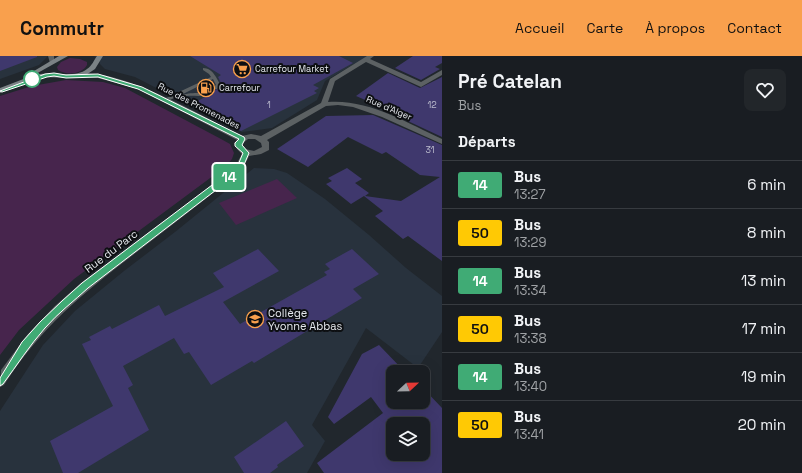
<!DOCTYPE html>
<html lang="fr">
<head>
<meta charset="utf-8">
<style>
  body { margin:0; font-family:"Space Grotesk",sans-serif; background:#22262a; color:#f1f3f6; height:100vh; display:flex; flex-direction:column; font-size:15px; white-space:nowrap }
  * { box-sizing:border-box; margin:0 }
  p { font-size:13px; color:#9fa2a5 }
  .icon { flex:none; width:22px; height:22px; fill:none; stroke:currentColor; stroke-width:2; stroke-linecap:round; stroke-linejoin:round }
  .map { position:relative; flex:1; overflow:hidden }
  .side { display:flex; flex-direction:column; background:#191d22; width:360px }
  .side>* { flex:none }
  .badge { padding:0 8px; border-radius:3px; font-size:14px; line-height:26px }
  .needle { width:26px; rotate:68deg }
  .fabs { position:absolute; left:386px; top:309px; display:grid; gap:8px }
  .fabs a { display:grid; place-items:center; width:44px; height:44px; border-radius:8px; background:#191d22; box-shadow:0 4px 16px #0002,0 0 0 1px #373b40; font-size:20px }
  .map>.badge { position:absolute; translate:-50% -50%; box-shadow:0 0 0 2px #fff }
  h2 { padding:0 16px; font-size:15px; line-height:36px }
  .round { display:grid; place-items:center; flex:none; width:42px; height:42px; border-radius:8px; background:#22262a }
  .head { display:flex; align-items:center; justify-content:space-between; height:68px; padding:0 16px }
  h1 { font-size:19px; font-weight:700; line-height:30px }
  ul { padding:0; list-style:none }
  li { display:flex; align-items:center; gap:12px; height:48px; padding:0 16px; border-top:1px solid #373b40 }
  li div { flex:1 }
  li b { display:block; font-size:15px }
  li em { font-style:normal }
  li .badge { min-width:44px; font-weight:700; text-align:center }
  header { display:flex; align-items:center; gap:24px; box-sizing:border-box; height:56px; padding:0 20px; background:#f9a04d; color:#111 }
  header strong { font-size:19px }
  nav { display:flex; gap:22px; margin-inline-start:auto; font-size:14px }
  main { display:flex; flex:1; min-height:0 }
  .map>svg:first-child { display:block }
</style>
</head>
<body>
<header>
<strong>Commutr</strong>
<nav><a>Accueil</a><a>Carte</a><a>À propos</a><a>Contact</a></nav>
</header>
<main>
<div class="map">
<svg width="442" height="417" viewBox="0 0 442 417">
  <rect width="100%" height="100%" fill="#21272d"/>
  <g fill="#28323d">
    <polygon points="0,0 48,0 39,9 0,23"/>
    <polygon points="94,0 368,0 325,25 317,44 272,72 242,76 135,21 105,13 100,8 99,3"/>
    <polygon points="254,112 274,113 287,117 325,143 369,179 406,212 442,240 442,276 418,312 366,272 312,369 325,385 307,417 0,417 0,355 43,289 75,255 124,215 175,176"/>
  </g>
  <g fill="#47254d">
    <path d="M70 2 80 3 87 6V9C82 18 67 20 58 14L57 11 61 6Z"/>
    <polygon points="66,24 103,26 125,32 221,83 230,88 234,97 232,103 225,111 74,223 19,274 0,299 0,40 32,30"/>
    <polygon points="277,123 297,142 236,169 219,147"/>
  </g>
  <g fill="#3f386d" fill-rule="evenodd">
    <polygon points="0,0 37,0 37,1 0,15"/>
    <polygon points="190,0 339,0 353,7 313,29 319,32 314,35 317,37 241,75 205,57 207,56 194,47 207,40 205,37 196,33 212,25 214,28 212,31 213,34 219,33 222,29 218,21 221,19"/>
    <polygon points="413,0 442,0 442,7 435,11 440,13 421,24 395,12"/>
    <polygon points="388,17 420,32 442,21 442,81 395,59 400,59 356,40"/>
    <polygon points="373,59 442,89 442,205 408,180 403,183 375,160 383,155 364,140 351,148 326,128 332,125 328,122 347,112 362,123 355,127 369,137 365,140 401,145 440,121 420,119 386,96 382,98 348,81 308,111 277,93 326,60"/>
    <polygon points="258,193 279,215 223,246 240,268 327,219 324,216 330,213 325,208 352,193 379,218 353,233 362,242 254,307 252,305 211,329 189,296 184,298 174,282 123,310 133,329 128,332 149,374 78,417 63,417 50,385 113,350 82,288 91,284 89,281 110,270 112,273 159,249 165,260 224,231 213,217"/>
    <path d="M379 289 405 316H393V346H423V332L442 352V417H324L317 407 383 357 371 341 334 368 328 361 362 298ZM393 368H423V398H393Z"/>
    <polygon points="286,365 304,390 277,409 278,411 270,417 244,417 234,401"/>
  </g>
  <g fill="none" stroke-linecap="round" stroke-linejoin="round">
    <path fill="#5c6163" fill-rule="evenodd" d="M203 12C213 12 217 23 221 30 220 32 216 34 213 33V31L216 29 213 23 181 39C187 37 201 36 205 38V39C199 41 193 39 187 40 185 40 183 41 180 41V39L168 45H164V43L211 21 209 18 203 14Z"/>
    <g fill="#5c6163" fill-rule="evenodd">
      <polygon points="48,0 54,0 54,7 50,7"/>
      <path d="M367 0H374L370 3 421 26 442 14V19L421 31 366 6 335 25 328 46C369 43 407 67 442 83V88L382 61 353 51 338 49 326 50 267 84 269 86V94L261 98 249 100 243 112 234 121C203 145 173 168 142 192 86 235 43 268 4 329L0 331 1 314 28 278 55 250 81 227 228 117 236 109 242 98 237 93 234 87 237 84 138 33 98 22 77 20V18C117 10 204 61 242 80L251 78 261 80 321 47 330 23ZM248 83H255L261 87 262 91 254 95 245 93 242 88Z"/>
    </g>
    <path fill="#7b8285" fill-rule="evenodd" d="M59 0H68L34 19C51 15 75 23 87 13 92 10 94 4 97 0H103L95 13 86 19 73 22 44 21 0 37V32L34 19 29 18Z"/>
  </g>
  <path fill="#40ab75" stroke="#fff" d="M54 17 66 19 98 18 142 31 244 81 245 83 242 89 249 97 243 111 233 121 88 232C74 245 58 257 45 272 30 289 17 309 3 328L0 330V322L22 286 40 266 62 245 82 227 228 117 238 109 243 97 235 90V87L239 83 138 33 98 21 66 22 54 20 47 21 2 36 0 35 45 18Z"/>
  <defs>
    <g id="supermarket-ring" transform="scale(0.9)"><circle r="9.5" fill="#0d0f12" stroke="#f9a04d" stroke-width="1.5"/><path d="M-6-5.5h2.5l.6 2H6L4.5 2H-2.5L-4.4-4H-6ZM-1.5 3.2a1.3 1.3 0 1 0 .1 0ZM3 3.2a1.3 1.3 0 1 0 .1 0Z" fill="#f9a04d"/></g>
    <g id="fuel-ring" transform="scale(0.9)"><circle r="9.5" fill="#0d0f12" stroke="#f9a04d" stroke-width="1.5"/><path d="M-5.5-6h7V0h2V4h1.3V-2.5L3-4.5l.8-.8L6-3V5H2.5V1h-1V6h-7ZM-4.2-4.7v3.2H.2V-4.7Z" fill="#f9a04d"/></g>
    <g id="school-ring" transform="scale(0.9)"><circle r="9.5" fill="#0d0f12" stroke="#f9a04d" stroke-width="1.5"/><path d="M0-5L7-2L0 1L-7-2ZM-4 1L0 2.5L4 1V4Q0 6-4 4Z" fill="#f9a04d"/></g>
  </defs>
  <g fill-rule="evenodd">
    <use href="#supermarket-ring" x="242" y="13"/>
    <use href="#fuel-ring" x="206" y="32"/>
    <use href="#school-ring" x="255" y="263"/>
  </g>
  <circle fill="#fff" stroke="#40ab75" stroke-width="2" cx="32" cy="23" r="8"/>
  <g text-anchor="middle" stroke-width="4" stroke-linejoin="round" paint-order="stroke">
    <g font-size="9" fill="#e6e9ee" stroke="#0d0f12" text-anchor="start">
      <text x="255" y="16">Carrefour Market</text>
      <text x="219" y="35">Carrefour</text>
    </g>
    <g font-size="9" fill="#bcbdce">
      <text x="269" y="52">1</text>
      <text x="432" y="52">12</text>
      <text x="430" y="97">31</text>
    </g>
    <g font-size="9" fill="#e6e9ee" stroke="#0d0f12">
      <text transform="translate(199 50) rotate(27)" y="3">Rue des Promenades</text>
      <text transform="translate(389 52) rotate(23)" y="3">Rue d'Alger</text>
    </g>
    <g font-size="11" fill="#e6e9ee" stroke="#0d0f12">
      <text transform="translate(111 195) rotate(-37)" y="4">Rue du Parc</text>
    </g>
    <g font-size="11" fill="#e6e9ee" stroke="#0d0f12" text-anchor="start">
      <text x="268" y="261">Collège<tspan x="268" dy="13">Yvonne Abbas</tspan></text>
    </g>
  </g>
</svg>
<div class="fabs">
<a><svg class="needle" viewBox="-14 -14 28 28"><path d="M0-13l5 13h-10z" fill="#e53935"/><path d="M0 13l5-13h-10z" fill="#9fa2a5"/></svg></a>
<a><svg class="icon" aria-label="layers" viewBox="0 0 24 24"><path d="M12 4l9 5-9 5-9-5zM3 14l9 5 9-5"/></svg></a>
</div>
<b class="badge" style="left:229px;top:121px;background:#40ab75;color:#fff">14</b>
</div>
<section class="side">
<div class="head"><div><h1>Pré Catelan</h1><p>Bus</p></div><a class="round"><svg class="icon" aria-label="heart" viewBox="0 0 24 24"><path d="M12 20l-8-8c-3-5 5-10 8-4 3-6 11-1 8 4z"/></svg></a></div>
<h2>Départs</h2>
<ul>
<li><span class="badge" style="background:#40ab75;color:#fff">14</span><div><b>Bus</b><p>13:27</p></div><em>6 min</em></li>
<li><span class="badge" style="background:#ffc904;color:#111">50</span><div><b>Bus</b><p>13:29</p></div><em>8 min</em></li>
<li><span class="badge" style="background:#40ab75;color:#fff">14</span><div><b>Bus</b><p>13:34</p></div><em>13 min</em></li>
<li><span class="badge" style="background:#ffc904;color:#111">50</span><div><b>Bus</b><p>13:38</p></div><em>17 min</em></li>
<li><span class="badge" style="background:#40ab75;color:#fff">14</span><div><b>Bus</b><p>13:40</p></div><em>19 min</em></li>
<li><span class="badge" style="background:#ffc904;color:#111">50</span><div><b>Bus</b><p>13:41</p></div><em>20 min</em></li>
</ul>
</section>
</main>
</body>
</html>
